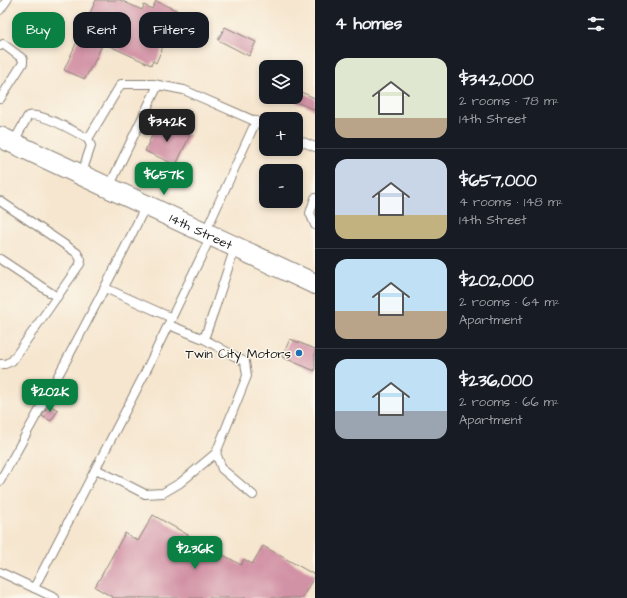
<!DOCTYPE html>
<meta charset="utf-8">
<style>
:root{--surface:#171b24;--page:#242831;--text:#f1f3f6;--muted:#9ea1a6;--line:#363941;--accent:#0b8043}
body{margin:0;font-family:"Architects Daughter",sans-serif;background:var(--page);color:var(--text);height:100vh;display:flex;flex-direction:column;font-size:15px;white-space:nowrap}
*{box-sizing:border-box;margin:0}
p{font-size:13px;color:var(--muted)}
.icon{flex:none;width:22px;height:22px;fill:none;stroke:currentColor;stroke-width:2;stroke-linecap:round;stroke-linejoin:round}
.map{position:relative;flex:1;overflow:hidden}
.panel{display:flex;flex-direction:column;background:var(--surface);width:312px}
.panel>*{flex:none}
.banner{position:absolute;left:12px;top:12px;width:243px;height:36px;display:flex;gap:8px}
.buttons{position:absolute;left:259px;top:60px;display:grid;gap:8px}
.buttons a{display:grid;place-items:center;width:44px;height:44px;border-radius:8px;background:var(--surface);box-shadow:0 2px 6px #0003;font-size:20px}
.price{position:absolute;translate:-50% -34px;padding:0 9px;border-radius:8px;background:var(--accent);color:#fff;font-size:13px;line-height:26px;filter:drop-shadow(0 1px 2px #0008)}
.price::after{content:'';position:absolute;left:50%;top:24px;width:12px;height:9px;margin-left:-6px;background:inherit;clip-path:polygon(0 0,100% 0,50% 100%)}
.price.active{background:#222;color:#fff}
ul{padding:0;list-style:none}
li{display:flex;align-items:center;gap:12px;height:100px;padding:0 20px}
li+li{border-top:1px solid var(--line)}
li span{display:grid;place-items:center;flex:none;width:112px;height:80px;border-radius:12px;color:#555}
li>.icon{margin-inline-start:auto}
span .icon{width:48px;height:48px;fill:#fffc;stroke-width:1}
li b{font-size:17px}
h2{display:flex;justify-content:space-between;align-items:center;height:48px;padding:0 20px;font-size:17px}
.tag{padding:0 14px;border-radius:12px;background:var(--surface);box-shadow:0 2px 6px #0003;font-size:14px;line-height:36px}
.tag.active{background:var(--accent);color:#fff}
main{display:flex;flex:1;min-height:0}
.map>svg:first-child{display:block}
.building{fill:#d292a5}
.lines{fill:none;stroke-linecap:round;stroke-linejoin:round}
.service-casing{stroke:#898176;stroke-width:10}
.tertiary-casing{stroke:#898176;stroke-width:22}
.service{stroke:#fff;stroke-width:8}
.tertiary{stroke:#fff;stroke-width:20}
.poi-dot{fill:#1f6fb2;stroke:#fbf7ec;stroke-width:1.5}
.labels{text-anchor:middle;stroke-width:3;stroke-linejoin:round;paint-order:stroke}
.street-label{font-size:13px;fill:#1c1c1c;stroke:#fbf7ec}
.poi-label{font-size:13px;fill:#1c1c1c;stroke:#fbf7ec;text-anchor:end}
</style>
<main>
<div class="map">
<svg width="315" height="598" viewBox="0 0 315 598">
<rect width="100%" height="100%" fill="#fbf7ec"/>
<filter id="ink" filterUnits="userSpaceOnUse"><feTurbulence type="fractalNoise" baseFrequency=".025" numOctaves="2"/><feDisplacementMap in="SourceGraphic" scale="8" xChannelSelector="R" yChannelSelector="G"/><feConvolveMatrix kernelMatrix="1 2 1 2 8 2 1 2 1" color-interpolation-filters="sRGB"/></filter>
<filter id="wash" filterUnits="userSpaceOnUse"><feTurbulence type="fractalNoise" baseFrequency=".012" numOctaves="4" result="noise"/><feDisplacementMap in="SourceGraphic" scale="16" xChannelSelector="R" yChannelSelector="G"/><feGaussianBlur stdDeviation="0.9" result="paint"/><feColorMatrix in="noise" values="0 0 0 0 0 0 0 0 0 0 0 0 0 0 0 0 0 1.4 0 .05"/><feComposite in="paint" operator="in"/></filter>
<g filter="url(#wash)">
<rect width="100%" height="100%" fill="#f6e6cf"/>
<g id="blocks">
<g class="building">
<path d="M96 0H120L142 10 144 5 152 9 156 1 178 11 156 63 153 61 151 65 103 43 92 67H91L85 79 64 70Z"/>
<path d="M225 27 256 42 249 56 218 40Z"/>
<path d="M296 90 315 98V110L296 102Z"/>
<path d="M159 120 190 135 176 165 145 151Z"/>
<path d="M290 339 315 349V371L282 357Z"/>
<path d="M49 405 58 410 51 421 42 416Z"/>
<path d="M153 515 241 565 244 559 252 564 263 546 315 575 302 598H114L95 587 125 533 138 541Z"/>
</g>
</g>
</g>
<g filter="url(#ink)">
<use href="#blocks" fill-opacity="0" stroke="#898176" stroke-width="1"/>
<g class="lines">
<defs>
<g id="service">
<path d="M0 10 7 0"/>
<path d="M0 46 3 44 23 59V63L0 99"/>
<path d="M88 139 121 84H153L184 90 266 126"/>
<path d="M296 139 315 147"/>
<path d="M13 143 28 116C41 112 76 132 88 139L91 146 81 175"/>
<path d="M109 187 158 85"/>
<path d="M315 198 310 213 315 225"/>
<path d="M0 201 77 253 81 260 80 264 12 361 5 364H0"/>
<path d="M205 233 256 121"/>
<path d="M0 259 57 297"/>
<path d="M105 288 172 318"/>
<path d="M169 325 204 339 245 362 247 376 216 453 222 469 253 495"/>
<path d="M204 339 215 308 235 247"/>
<path d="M96 469 145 494 163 493 180 483 216 453"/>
<path d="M0 481C51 390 101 299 146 205"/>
<path d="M0 572 34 588 144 375 211 236"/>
<path d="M34 588 55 598"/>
</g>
<g id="tertiary">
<path id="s1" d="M0 137 315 284"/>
</g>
</defs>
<use href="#service" class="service-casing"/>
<use href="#tertiary" class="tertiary-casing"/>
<use href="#service" class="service"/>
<use href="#tertiary" class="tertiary"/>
</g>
</g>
<circle class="poi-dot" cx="299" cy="353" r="4"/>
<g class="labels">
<g class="street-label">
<text dy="5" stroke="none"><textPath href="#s1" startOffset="222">14th Street</textPath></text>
</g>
<g class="poi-label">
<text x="291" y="358">Twin City Motors</text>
</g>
</g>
</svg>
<div class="buttons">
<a><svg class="icon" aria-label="layers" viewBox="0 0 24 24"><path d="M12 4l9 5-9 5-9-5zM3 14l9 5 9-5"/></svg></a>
<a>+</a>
<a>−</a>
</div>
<b class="price active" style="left:167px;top:143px">$342K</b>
<b class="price" style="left:164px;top:196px">$657K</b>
<b class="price" style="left:50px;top:413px">$202K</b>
<b class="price" style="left:195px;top:570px">$236K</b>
<div class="banner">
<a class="tag active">Buy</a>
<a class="tag">Rent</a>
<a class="tag">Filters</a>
</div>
</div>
<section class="panel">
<h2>4 homes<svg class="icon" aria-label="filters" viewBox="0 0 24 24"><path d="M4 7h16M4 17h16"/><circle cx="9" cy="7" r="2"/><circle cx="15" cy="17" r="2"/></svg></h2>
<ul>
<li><span style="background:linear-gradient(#dfe7d0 75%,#b9a48a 0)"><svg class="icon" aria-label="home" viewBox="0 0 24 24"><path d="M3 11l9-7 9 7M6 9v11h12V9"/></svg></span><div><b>$342,000</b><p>2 rooms · 78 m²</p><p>14th Street</p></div></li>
<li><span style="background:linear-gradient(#c9d6e8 70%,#c2b280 0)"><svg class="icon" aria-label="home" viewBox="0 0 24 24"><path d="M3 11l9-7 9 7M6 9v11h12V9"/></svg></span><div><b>$657,000</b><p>4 rooms · 148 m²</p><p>14th Street</p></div></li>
<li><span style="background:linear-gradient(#bfe0f5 65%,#b9a48a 0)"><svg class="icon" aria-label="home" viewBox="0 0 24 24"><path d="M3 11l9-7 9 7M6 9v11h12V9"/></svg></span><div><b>$202,000</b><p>2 rooms · 64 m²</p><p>Apartment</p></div></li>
<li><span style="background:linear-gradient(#bfe0f5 65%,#9aa5b1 0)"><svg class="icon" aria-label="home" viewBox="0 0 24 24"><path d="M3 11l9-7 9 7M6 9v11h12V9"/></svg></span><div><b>$236,000</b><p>2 rooms · 66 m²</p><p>Apartment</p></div></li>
</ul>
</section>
</main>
